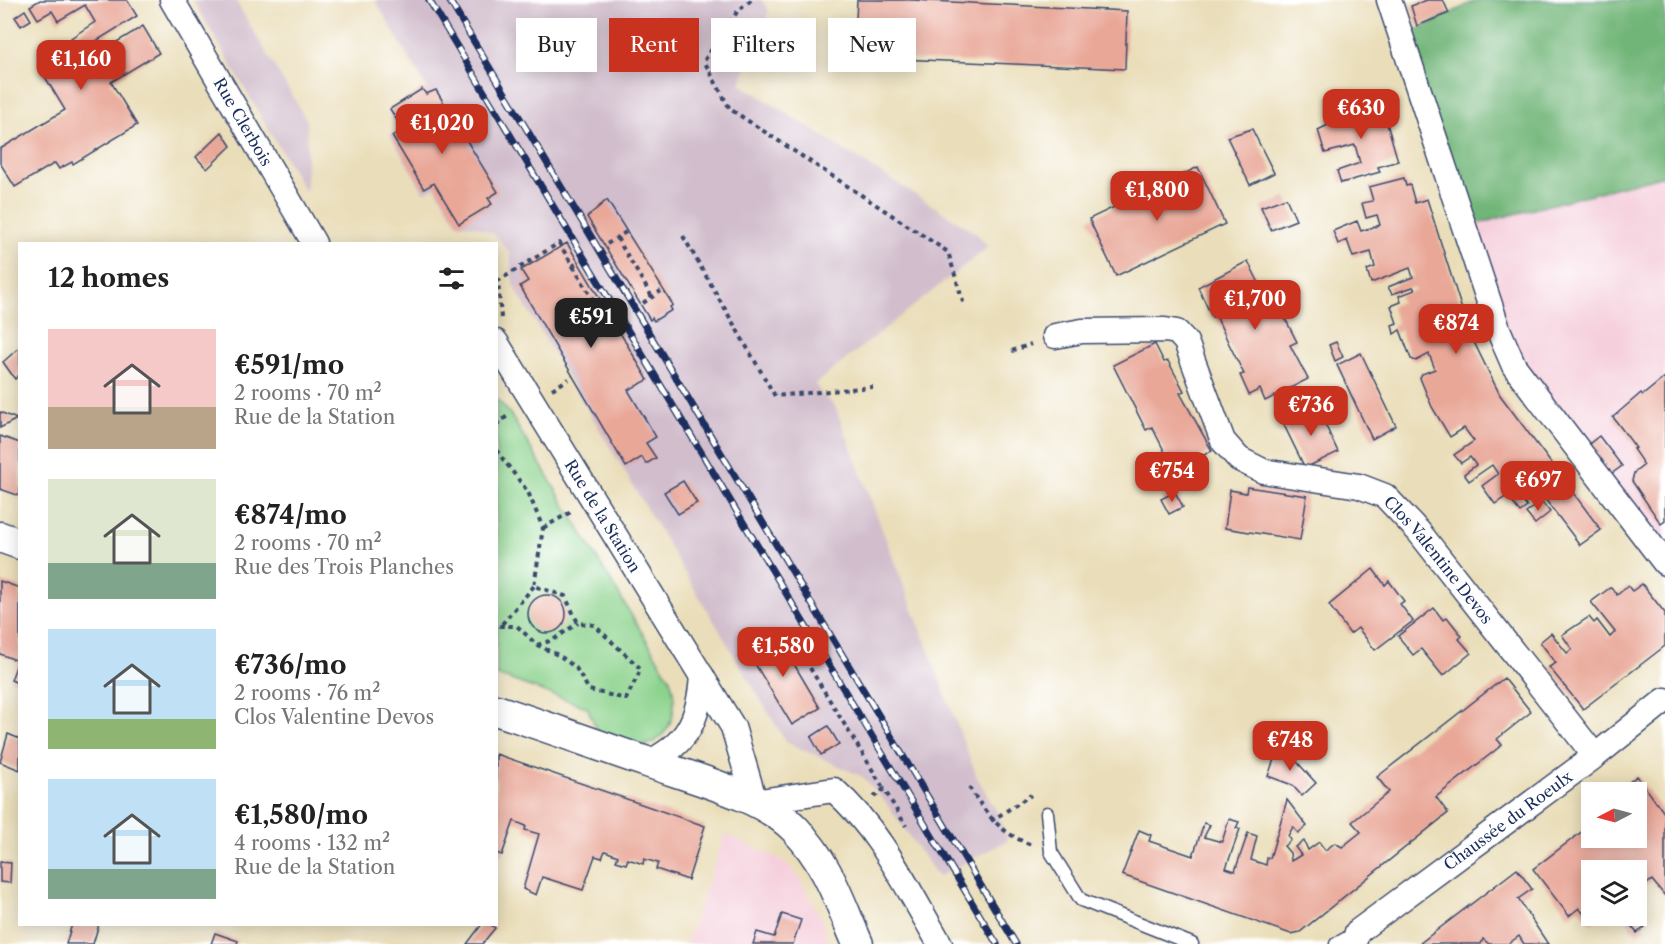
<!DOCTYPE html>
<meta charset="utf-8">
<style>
:root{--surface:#fff;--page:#f6f6f6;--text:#222;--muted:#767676;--accent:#c8321e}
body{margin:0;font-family:"Libre Caslon Text",serif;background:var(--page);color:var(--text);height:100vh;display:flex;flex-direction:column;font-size:22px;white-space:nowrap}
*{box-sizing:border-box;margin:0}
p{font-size:20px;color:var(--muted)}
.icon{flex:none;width:33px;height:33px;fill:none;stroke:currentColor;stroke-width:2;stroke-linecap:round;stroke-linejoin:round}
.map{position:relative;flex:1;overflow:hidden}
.side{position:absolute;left:18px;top:242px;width:480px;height:684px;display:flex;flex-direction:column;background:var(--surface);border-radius:0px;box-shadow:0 3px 15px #0003}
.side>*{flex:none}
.banner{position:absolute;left:516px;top:18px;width:570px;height:54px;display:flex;gap:12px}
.needle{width:39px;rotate:264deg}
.tools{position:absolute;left:1581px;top:782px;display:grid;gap:12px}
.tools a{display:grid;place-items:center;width:66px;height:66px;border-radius:0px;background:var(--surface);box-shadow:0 3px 15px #0003;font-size:30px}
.price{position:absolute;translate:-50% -51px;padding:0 14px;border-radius:12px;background:var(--accent);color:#fff;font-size:20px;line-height:39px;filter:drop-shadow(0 2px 3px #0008)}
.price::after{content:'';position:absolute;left:50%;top:36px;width:18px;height:14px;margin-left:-9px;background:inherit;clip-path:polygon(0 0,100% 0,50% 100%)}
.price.active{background:#222;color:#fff}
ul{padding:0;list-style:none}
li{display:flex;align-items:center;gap:18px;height:150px;padding:0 30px}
li span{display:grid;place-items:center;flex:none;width:168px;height:120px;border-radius:0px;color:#555}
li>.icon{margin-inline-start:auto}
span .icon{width:72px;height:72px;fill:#fffc;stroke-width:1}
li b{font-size:26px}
h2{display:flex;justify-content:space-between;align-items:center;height:72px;padding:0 30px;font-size:26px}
.pill{padding:0 21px;border-radius:0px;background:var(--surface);box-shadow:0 3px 15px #0003;font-size:21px;line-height:54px}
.pill.active{background:var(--accent);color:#fff}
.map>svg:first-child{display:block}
.built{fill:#f5cfdb}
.industrial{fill:#d1bdcc}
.green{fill:#8cd38d;stroke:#548176;stroke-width:1.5}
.forest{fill:#71b578;stroke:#46726b;stroke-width:1.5}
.building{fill:#e9a798}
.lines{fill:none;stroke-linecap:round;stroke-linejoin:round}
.service-casing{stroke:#3a496c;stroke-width:15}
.minor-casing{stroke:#3a496c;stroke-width:27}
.tertiary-casing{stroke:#3a496c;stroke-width:33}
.path{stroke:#3a496c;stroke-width:4;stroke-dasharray:4.5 4.5;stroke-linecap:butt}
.service{stroke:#fff;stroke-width:12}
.minor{stroke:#fff;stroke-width:24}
.tertiary{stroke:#fff;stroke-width:30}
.rail-casing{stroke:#1b2f5e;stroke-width:7}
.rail{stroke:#fff;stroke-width:4.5;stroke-dasharray:14;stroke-linecap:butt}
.labels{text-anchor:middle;stroke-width:6;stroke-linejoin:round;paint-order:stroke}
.street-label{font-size:16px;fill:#1b2f5e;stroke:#fff}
</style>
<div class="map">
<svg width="1665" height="944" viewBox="0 0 1665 944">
<rect width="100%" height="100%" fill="#fff"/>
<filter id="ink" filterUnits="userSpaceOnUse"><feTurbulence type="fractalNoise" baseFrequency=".0167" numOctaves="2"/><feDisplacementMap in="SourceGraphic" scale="12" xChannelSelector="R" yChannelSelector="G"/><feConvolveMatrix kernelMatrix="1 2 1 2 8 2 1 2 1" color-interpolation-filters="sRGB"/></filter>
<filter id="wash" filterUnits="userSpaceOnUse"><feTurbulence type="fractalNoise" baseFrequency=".008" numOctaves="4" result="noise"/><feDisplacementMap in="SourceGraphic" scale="24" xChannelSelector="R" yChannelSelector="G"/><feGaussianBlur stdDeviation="1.35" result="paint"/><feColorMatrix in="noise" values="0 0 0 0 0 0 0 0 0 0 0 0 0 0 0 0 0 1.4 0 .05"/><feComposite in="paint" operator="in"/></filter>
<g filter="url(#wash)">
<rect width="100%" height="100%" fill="#eadeba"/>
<g class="built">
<path d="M1665 175V544L1514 366 1476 224Z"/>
<path d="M725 834 782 860 797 874 821 918 829 944H686Z"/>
</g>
<g class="industrial">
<path d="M193 0H235L307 121 306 193Z"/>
<path d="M375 0H761L769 10 740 84 976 233 988 247 815 384 821 394 835 406 977 777 997 812 1008 840 938 877 886 803 863 777 786 742 513 285 510 253 494 234 475 226 457 223 435 187 424 193 390 135 399 130 388 111 427 88Z"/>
</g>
<path class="green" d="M496 398 510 414 670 679C681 710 670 747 631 747 622 748 609 740 600 737L587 707 497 675Z"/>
<path class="forest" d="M1477 0H1665V175L1476 224 1401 38Z"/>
<g id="blocks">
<g class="building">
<path d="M40 0H127L137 16 83 49 89 59 143 26 159 53 111 82 137 125 73 164 72 162 59 169 55 163 15 187 0 163V149L65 110 42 72 50 67 45 59 73 42 71 38 95 22 85 5 58 21 52 11 38 19 30 6Z"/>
<path d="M857 0H912L1127 11 1125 69 854 57Z"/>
<path d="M1427 0H1443L1449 13 1417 26 1411 6Z"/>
<path d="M25 10 31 20 21 26 15 17Z"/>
<path d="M422 89 426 94 436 90 498 192 488 198 492 204 459 224 434 183 424 189 422 186 392 136 403 130 390 109Z"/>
<path d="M1381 103 1398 161 1378 167 1380 172 1341 183 1337 171 1360 163 1355 145 1325 153 1318 130 1328 125 1326 119Z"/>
<path d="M1252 129 1274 173 1250 185 1227 137Z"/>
<path d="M222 132 231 146 207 169 196 157Z"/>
<path d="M1198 167 1225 224 1116 276 1089 219Z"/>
<path d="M1404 178 1406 186 1410 185 1415 203 1427 199 1469 332 1500 395 1601 530 1580 545 1542 495 1535 501 1522 484 1514 490 1527 507 1520 512 1507 496 1495 504 1482 486 1498 474 1492 465 1469 481 1464 474 1476 465 1470 457 1461 463 1454 455 1474 441 1464 428 1450 437 1432 407 1420 378 1422 374 1435 369 1429 354 1416 361 1411 359 1400 330 1394 334 1392 325 1397 323 1391 306 1401 302 1399 296 1415 290 1413 287 1392 294 1388 287 1413 277 1410 268 1371 283 1367 270 1375 267 1371 252 1353 257 1347 240 1338 244 1333 231 1357 221 1361 231 1380 225 1377 215 1366 218 1362 203 1373 201 1369 187Z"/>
<path d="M1286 198 1296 220 1271 230 1261 207Z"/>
<path d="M607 200 673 305 670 307 672 310 654 321 652 318 650 320 587 217Z"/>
<path d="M567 243 648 380 628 390 656 437 646 443 656 458 646 464 642 457 626 467 520 286 528 281 521 270Z"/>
<path d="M1248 261 1265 295 1271 291 1297 342 1290 345 1308 379 1265 401 1260 389 1249 395 1240 375 1244 374 1229 344 1216 316 1212 317 1198 287Z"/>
<path d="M1336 342 1343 357 1335 361 1329 345Z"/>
<path d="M1155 344 1164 362 1168 361 1175 374 1184 391 1180 393 1212 451 1174 470 1152 427 1146 430 1113 365Z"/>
<path d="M20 347V374L15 379 3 362Z"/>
<path d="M1361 353 1396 426 1372 439 1337 365Z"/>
<path d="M1665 377V521L1661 524 1632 481 1634 473 1644 465 1633 449 1636 448 1613 417 1641 393 1643 395Z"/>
<path d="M1317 407 1338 452 1305 468 1283 423Z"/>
<path d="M0 412 17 419 0 428Z"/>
<path d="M0 436 20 443V496L0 489Z"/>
<path d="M1599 436 1622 466 1611 474 1589 444Z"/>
<path d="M683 481 697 503 678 514 664 492Z"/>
<path d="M1247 487 1307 496 1300 540 1225 528 1230 490 1246 493Z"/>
<path d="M1175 492 1183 507 1169 514 1161 499Z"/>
<path d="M1541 501 1550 512 1535 524 1526 513Z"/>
<path d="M1373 569 1385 585 1389 581 1404 601 1400 604 1413 621 1375 650 1358 628 1350 634 1329 605Z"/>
<path d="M0 581 20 588V684L11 680 18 661 0 654Z"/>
<path d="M1642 584 1665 613V646L1583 709 1549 667 1556 663 1540 642 1551 633 1567 653 1572 649 1562 635 1589 617 1594 623 1597 620 1610 637 1615 632 1591 602 1611 587 1617 595 1628 586 1632 591Z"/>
<circle cx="547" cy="614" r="19"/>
<path d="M1434 608 1443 620 1447 617 1462 636 1459 639 1471 653 1443 676 1421 649 1413 655 1398 636Z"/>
<path d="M775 632 820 708 792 725 746 649Z"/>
<path d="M1504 678 1531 712 1497 739 1502 745 1436 797 1448 813 1300 932 1291 934 1122 875 1139 830 1151 835 1149 841 1193 856 1204 823 1210 825 1204 837 1222 842 1229 819 1239 822 1236 828 1240 829 1226 868 1235 871 1248 833 1257 836 1251 860 1266 865 1267 858H1270L1287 800 1307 826 1298 833 1293 827 1288 836 1291 840 1284 846 1290 853 1291 861 1301 855 1295 847 1304 841 1308 850 1319 842 1325 850 1335 843 1342 847 1361 832 1352 822 1389 792 1377 777Z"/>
<path d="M828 726 839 744 821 755 811 737Z"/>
<path d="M8 734 20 739V770L0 762Z"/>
<path d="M1280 743 1316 783 1302 796 1292 785 1268 776Z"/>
<path d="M496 754 705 826 688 880 656 869 658 863 644 859 643 864 628 859 626 864 616 861 618 856 605 851 602 858 595 856 583 890 542 877 536 895 523 889 539 834 525 830 526 826 514 821 502 855 496 853Z"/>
<path d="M1637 776 1665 814V896L1652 880 1642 888 1636 881V870H1592V899L1585 903 1592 915 1597 919 1591 923 1579 908 1569 916 1533 869 1592 824V837H1636V792H1616Z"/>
<path d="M0 862 11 863 10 883 0 882Z"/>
<path d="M1517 869 1532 889 1518 899 1548 944H1524L1519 936 1508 944H1489L1483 939 1481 944H1419Z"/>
<path d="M782 914 801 920 793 944H753L757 932 774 937Z"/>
<path d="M1622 915H1636L1645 927 1637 933Z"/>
<path d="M72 924H99L93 944H66Z"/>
<path d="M482 924H490L495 928 482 944H467Z"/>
<path d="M215 933 238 941 237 944H211Z"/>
</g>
</g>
</g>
<g filter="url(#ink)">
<use href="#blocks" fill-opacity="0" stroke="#3a496c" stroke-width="1.5"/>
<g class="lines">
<defs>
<g id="service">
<path d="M1047 813 1051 852 1081 900 1192 944"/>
<path d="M1336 944 1356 933"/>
</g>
<g id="minor">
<path id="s1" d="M172 0 314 243"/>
<path d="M1389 0 1498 329 1514 366 1665 563"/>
<path id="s2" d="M1055 336 1082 331 1165 330 1177 332 1186 342 1223 441 1239 459 1263 471 1359 486 1385 496 1419 532 1595 756"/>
<path id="s3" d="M496 342 733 727 755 802 834 790C881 831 908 890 940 944"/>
<path d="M647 763C688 744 699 719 702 676"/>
<path id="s4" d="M1354 944 1357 932 1595 756 1665 700"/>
</g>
<g id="tertiary">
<path d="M0 537 20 544"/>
<path d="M496 710C547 727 597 745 647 762 692 778 762 795 795 829 829 865 839 901 858 944"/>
</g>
</defs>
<use href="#service" class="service-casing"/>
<use href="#minor" class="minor-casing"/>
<use href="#tertiary" class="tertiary-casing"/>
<g class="path">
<path d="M751 0 737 12 704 61 730 109 948 252 964 305"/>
<path d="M683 236 775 396 873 387"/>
<path d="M617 238 652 297"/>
<path d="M607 244 626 232"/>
<path d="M573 266 608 325"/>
<path d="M643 303 661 291"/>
<path d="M501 318 498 281 559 243 573 266 578 262"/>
<path d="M602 328 613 321"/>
<path d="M1012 351 1031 344"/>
<path d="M552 389 569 379"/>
<path d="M496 425 510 414"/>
<path d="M496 450 528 492 543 528 534 586 565 596 578 623 594 625 641 669 626 699 589 690 576 668 560 656 537 645 517 626H496"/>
<path d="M543 528 571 512"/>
<path d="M502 624 534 586"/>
<path d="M537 645 553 640 578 623"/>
<path d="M810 668 884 789"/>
<path d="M969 787C986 814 1001 834 1032 845"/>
<path d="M874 797 884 789 906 826"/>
<path d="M991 821 1031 795"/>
</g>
<use href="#service" class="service"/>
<use href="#minor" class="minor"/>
<use href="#tertiary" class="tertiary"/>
<defs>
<g id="rail">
<path d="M429 0 997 944"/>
<path d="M449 0 1016 944"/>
</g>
</defs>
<use href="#rail" class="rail-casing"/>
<use href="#rail" class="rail"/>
</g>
</g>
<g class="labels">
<g class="street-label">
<text dy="6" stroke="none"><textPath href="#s1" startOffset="141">Rue Clerbois</textPath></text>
<text dy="6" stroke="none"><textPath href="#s3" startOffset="204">Rue de la Station</textPath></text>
<text dy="6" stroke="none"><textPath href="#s2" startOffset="501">Clos Valentine Devos</textPath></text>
<text dy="6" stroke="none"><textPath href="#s4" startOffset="200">Chaussée du Roeulx</textPath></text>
</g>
</g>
</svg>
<div class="tools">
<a><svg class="needle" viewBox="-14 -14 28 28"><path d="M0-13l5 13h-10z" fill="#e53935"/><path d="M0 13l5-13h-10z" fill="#767676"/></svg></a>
<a><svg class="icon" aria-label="layers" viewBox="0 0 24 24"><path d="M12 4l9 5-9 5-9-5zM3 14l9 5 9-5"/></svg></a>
</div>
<b class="price" style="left:81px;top:91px">€1,160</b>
<b class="price" style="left:1361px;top:140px">€630</b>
<b class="price" style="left:442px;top:155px">€1,020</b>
<b class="price" style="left:1157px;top:222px">€1,800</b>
<b class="price" style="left:1255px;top:331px">€1,700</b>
<b class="price active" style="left:591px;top:349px">€591</b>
<b class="price" style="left:1456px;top:355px">€874</b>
<b class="price" style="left:1311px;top:437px">€736</b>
<b class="price" style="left:1172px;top:503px">€754</b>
<b class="price" style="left:1538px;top:512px">€697</b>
<b class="price" style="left:783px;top:678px">€1,580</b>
<b class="price" style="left:1290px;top:772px">€748</b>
<div class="banner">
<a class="pill">Buy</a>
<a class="pill active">Rent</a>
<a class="pill">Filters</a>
<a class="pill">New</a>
</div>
<section class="side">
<h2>12 homes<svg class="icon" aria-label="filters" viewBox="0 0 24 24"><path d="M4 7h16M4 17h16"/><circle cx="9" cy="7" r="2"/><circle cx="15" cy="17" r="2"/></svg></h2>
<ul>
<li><span style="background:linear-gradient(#f6c9c9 65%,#b9a48a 0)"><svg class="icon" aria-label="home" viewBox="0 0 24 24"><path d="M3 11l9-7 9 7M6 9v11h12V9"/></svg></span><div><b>€591/mo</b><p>2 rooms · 70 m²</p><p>Rue de la Station</p></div></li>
<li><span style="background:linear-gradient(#dfe7d0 70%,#7fa58c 0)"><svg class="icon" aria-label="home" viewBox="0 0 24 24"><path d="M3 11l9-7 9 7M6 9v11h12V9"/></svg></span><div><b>€874/mo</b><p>2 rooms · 70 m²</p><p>Rue des Trois Planches</p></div></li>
<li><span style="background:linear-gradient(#bfe0f5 75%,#8fb573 0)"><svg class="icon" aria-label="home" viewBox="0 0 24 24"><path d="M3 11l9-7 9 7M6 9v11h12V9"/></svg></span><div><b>€736/mo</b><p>2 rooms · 76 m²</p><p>Clos Valentine Devos</p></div></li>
<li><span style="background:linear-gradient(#bfe0f5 75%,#7fa58c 0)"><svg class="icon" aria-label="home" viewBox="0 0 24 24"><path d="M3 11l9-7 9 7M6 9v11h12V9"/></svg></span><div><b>€1,580/mo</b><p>4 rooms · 132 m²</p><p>Rue de la Station</p></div></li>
</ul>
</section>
</div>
